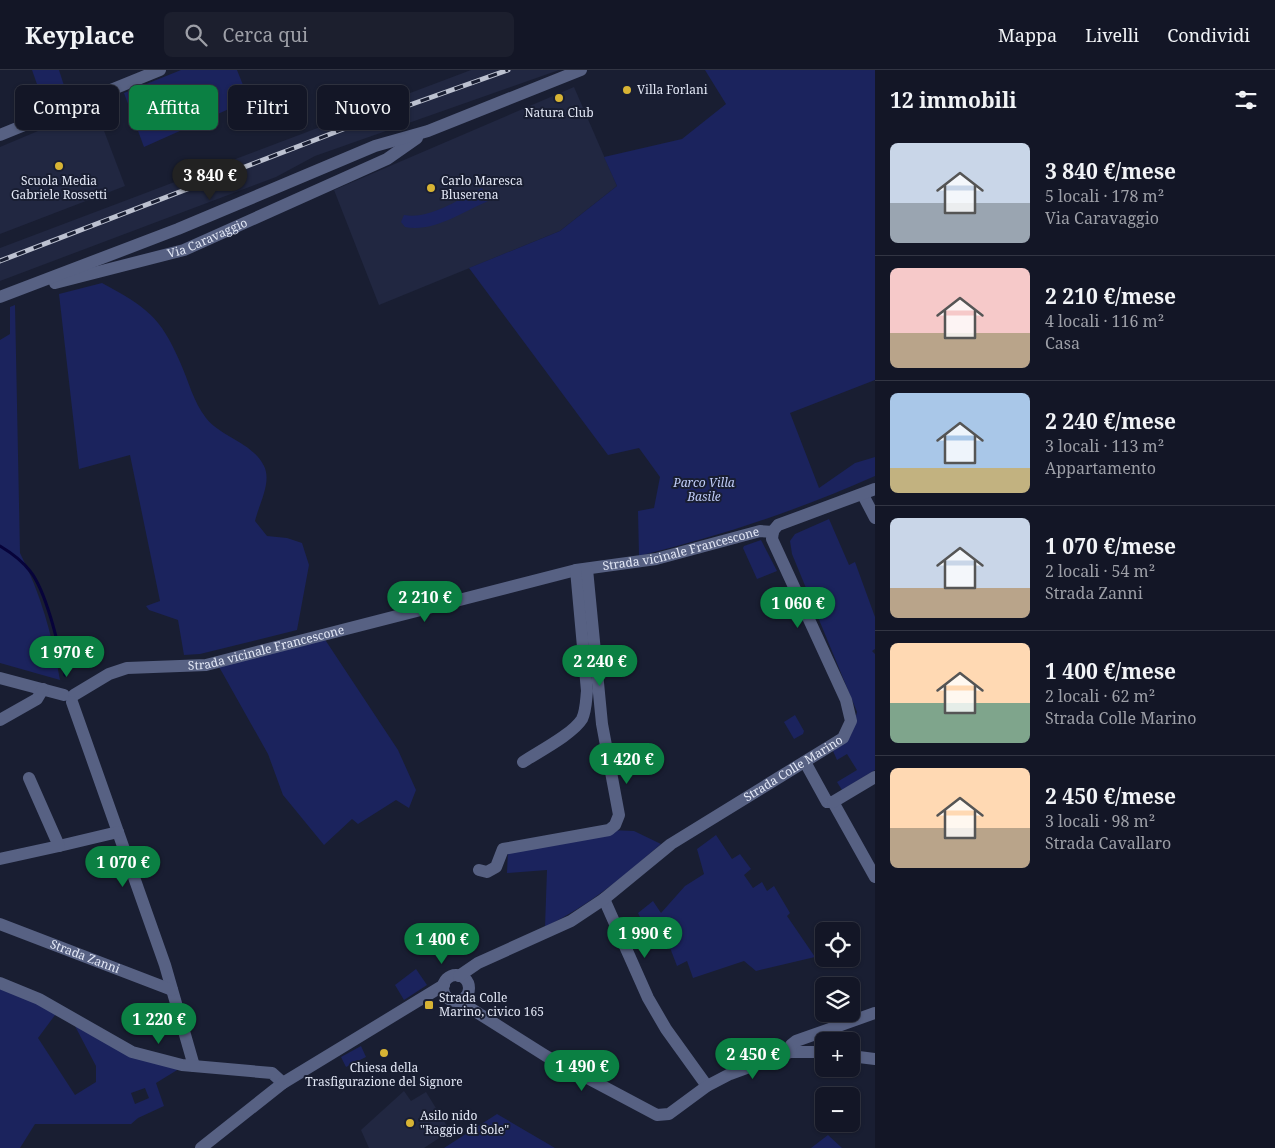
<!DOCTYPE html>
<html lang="it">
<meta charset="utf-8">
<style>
:root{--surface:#131626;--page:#1c1f2e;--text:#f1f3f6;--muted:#9d9fa7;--line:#323543;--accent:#0b8043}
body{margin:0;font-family:"Noto Serif",serif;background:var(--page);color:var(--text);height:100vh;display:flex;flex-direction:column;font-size:19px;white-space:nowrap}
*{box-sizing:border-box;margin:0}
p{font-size:16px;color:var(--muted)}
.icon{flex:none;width:28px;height:28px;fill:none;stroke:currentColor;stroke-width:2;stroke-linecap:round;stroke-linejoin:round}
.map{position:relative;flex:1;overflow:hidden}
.panel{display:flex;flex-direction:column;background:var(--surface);width:400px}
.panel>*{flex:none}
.banner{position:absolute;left:15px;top:15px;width:475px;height:45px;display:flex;gap:10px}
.buttons{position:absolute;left:815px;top:852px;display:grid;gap:10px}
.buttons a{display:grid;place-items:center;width:45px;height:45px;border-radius:8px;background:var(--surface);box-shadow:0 1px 4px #0004,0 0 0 1px var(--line);font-size:25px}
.price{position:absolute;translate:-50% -42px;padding:0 11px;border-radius:18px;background:var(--accent);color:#fff;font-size:16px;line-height:32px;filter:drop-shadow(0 1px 2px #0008)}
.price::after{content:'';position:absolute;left:50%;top:30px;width:15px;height:11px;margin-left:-8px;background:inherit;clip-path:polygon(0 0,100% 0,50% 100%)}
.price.on{background:#222;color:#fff}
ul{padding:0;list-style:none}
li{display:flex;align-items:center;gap:15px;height:125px;padding:0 15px}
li+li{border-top:1px solid var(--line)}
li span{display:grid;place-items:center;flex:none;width:140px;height:100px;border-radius:8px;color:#555}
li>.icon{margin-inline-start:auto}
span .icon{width:60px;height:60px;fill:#fffc;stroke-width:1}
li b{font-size:21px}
h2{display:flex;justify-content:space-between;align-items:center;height:60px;padding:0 15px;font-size:21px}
.pill{padding:0 18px;border-radius:8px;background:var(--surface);box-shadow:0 1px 4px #0004,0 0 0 1px var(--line);font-size:18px;line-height:45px}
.pill.on{background:var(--accent);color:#fff}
header{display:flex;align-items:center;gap:30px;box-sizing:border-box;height:70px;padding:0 25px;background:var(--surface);border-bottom:1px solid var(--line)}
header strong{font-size:24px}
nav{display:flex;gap:28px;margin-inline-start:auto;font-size:18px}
.search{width:350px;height:45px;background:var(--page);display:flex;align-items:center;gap:12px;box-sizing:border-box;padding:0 18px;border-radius:8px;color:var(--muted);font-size:19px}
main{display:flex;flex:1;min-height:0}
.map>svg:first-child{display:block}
.built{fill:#212741}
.green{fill:#1b235d;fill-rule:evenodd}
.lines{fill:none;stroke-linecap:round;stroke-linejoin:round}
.stream{stroke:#07033a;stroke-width:3}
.minor{stroke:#576183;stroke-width:12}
.rail-casing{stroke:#bcc1d0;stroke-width:5}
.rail{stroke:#191e32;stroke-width:3;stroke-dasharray:9;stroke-linecap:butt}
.poi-dot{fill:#d8b434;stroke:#191e32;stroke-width:2}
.labels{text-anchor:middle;stroke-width:4;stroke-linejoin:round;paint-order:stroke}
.poi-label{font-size:12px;fill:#e3e8f6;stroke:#191e32;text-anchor:start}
.street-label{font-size:12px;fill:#e3e8f6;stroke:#191e32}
.park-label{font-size:12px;font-style:italic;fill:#c0cdf8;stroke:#191e32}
</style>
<header>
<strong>Keyplace</strong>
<div class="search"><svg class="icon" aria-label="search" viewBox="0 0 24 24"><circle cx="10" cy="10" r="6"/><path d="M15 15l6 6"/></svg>Cerca qui</div>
<nav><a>Mappa</a><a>Livelli</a><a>Condividi</a></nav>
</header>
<main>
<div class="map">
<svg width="875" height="1078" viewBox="0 0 875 1078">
<rect width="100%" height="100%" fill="#191e32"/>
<g class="built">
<path d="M471 0H559L315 86 276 107 0 211V178Z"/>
<path d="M574 17 617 116 560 161 379 235 334 120Z"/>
<path d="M95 37 125 116 0 164V77Z"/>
<path d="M404 1021 411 1031 426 1022 450 1061 424 1078H369L361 1060Z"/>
</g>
<g class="green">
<path d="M32 0H59L67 25 44 34Z"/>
<path d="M181 0H237L249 30 144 77 124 23Z"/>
<path d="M705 0H875V310L790 343 819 418 855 393 875 387V406C799 440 720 466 639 486L638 441 654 438 660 407 639 378 608 385 469 198 560 161 617 116 604 87 682 69 726 34Z"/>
<path d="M482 118 488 131C463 142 432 163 405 157L401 152 404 145C429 150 459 129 482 118Z"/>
<path d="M102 213C145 236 161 247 180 292 189 312 193 331 206 348 222 368 252 372 264 396 272 412 259 434 255 451L267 466 287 468 302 473 309 495 297 560 200 584 184 585 178 550 149 540 146 536 160 531 130 385 79 399 59 224Z"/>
<path d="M15 235 20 483C41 524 52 565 60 610L0 593V270L10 264V237Z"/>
<path d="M829 449 849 495 855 492 875 547V579L872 581 875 584V700L842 720 837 712 857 700 847 684 837 690 833 681 851 665 857 642 792 484 790 471 795 464Z"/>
<path d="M761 470 777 501 757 509 743 478 744 476Z"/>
<path d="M322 565 398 680 416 720 409 738 396 730 358 754 352 749 324 775 283 725 268 684 218 595Z"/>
<path d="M795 645 804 661 803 664 794 669 784 652Z"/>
<path d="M609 760 634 761 661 774C621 808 593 833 545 857L547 800 507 803 508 779Z"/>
<path d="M716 765 732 789 740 784 751 799 744 805 753 818 762 812 767 821 774 816 790 843 787 846 815 887 756 901 744 891 693 908 687 891 677 896 667 870 654 876 638 843 653 831 661 843 685 816 704 804 697 779Z"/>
<path d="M416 899 427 915 404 930 395 915Z"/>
<path d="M0 913 58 941 38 968 75 1025 96 1012V996L75 956 182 997 156 1013 164 1036 138 1048 131 1054H35L20 1078H0ZM145 1018 149 1028 135 1034 131 1023Z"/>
<path d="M361 976 366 987 346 997 341 987Z"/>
<path d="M497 1044 555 1078H444Z"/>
<path d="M828 1065 842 1078H811Z"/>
</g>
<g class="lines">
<path class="stream" d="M0 476C10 482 23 492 30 501 47 522 59 578 65 605"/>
<g class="minor">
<path d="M0 65 160 0"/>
<path id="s1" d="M55 213 184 180 387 89 417 68"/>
<path d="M0 227 178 159 375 76 428 61 581 0"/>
<path d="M863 425 875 448"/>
<path d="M0 608 64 625"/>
<path id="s2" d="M74 625 109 604 127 598 206 595 576 500 656 489 760 461 773 462"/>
<path d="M72 632 165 895 194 996"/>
<path d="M0 650 37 629 43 619"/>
<path d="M523 692C538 682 573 664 582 649 586 641 586 630 587 621L576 500"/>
<path d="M805 692 827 732H833"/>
<path d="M833 732 875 807"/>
<path d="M833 732 875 707"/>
<path d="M59 776 118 762"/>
<path d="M0 789 59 776 29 708"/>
<path d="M479 800 487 802 496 797 503 779 609 760 615 755 619 745 602 654 587 499"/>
<path d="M604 829 648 928 666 959 707 1016"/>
<path id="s3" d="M0 854 172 920"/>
<circle cx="456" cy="918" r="13"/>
<path id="s4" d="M459 906 478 893 571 851 604 829 671 774 843 668 851 651 846 630 772 469 773 461 778 455 875 419"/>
<path d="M0 913 39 929 132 982 182 995 272 1003 283 1013"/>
<path d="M459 931 546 986 657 1045 669 1044 707 1016 730 1004 790 982H824"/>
<path d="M790 982 791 975 796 971 875 943"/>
<path d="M851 986 875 989"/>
<path d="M201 1078 283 1013 444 915"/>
</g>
<defs>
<path id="rail" d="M0 191 359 53 508 0"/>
</defs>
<use href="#rail" class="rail-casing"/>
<use href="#rail" class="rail"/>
</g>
<g class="poi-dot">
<circle cx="627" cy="20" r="5"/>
<circle cx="559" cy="28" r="5"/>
<circle cx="59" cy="96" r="5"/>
<circle cx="431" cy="118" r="5"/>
<rect x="424" y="930" width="10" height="10" rx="2.5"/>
<circle cx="384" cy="983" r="5"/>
<circle cx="410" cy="1053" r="5"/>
</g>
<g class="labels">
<g class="poi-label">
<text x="637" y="24">Villa Forlani</text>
<text x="559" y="47" text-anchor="middle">Natura Club</text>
<text x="59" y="115" text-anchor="middle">Scuola Media<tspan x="59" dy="14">Gabriele Rossetti</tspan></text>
<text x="441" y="115">Carlo Maresca<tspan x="441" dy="14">Bluserena</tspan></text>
<text x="439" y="932">Strada Colle<tspan x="439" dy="14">Marino, civico 165</tspan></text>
<text x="384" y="1002" text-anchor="middle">Chiesa della<tspan x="384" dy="14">Trasfigurazione del Signore</tspan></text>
<text x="420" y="1050">Asilo nido<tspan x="420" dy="14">"Raggio di Sole"</tspan></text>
</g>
<g class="street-label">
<text dy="4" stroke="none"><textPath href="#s1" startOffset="159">Via Caravaggio</textPath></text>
<text dy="4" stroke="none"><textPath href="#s2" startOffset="628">Strada vicinale Francescone</textPath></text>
<text dy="4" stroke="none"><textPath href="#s2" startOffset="201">Strada vicinale Francescone</textPath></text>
<text dy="4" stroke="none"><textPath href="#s4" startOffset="395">Strada Colle Marino</textPath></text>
<text dy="4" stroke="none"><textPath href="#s3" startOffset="91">Strada Zanni</textPath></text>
</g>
<g class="park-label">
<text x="704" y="417">Parco Villa<tspan x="704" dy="14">Basile</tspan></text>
</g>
</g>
</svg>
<div class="buttons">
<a><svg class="icon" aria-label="locate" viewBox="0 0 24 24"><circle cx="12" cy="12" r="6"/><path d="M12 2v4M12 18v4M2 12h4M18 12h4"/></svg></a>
<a><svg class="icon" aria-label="layers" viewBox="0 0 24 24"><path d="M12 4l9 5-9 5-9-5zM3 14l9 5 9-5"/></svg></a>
<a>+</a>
<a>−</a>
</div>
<b class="price on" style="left:210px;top:131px">3 840 €</b>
<b class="price" style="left:425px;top:553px">2 210 €</b>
<b class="price" style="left:798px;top:559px">1 060 €</b>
<b class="price" style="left:67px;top:608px">1 970 €</b>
<b class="price" style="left:600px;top:617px">2 240 €</b>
<b class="price" style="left:627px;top:715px">1 420 €</b>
<b class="price" style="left:123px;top:818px">1 070 €</b>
<b class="price" style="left:645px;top:889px">1 990 €</b>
<b class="price" style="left:442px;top:895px">1 400 €</b>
<b class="price" style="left:159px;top:975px">1 220 €</b>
<b class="price" style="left:753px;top:1010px">2 450 €</b>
<b class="price" style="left:582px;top:1022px">1 490 €</b>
<div class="banner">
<a class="pill">Compra</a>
<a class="pill on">Affitta</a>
<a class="pill">Filtri</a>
<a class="pill">Nuovo</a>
</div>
</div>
<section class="panel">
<h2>12 immobili<svg class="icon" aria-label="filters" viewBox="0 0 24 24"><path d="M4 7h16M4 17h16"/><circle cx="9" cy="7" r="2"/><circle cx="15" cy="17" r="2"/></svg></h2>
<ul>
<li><span style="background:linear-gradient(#c9d6e8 60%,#9aa5b1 0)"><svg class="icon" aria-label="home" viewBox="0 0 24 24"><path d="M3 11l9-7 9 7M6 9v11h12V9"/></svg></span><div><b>3 840 €/mese</b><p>5 locali · 178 m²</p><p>Via Caravaggio</p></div></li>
<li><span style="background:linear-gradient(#f6c9c9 65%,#b9a48a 0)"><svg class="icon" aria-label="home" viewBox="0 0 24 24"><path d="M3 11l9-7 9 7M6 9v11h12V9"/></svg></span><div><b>2 210 €/mese</b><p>4 locali · 116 m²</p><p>Casa</p></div></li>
<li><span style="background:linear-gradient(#a9c7e8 75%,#c2b280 0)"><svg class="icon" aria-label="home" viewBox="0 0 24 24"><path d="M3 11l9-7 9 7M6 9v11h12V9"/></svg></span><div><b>2 240 €/mese</b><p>3 locali · 113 m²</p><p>Appartamento</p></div></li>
<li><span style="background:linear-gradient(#c9d6e8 70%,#b9a48a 0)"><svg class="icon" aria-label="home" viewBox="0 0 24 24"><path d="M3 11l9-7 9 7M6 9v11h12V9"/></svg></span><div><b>1 070 €/mese</b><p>2 locali · 54 m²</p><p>Strada Zanni</p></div></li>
<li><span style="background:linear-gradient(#ffd9b3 60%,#7fa58c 0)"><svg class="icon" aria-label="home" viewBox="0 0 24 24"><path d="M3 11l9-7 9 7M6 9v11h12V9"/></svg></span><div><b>1 400 €/mese</b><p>2 locali · 62 m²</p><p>Strada Colle Marino</p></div></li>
<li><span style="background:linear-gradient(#ffd9b3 60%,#b9a48a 0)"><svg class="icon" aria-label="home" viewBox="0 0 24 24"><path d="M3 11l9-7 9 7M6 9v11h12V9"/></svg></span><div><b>2 450 €/mese</b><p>3 locali · 98 m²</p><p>Strada Cavallaro</p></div></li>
</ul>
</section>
</main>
